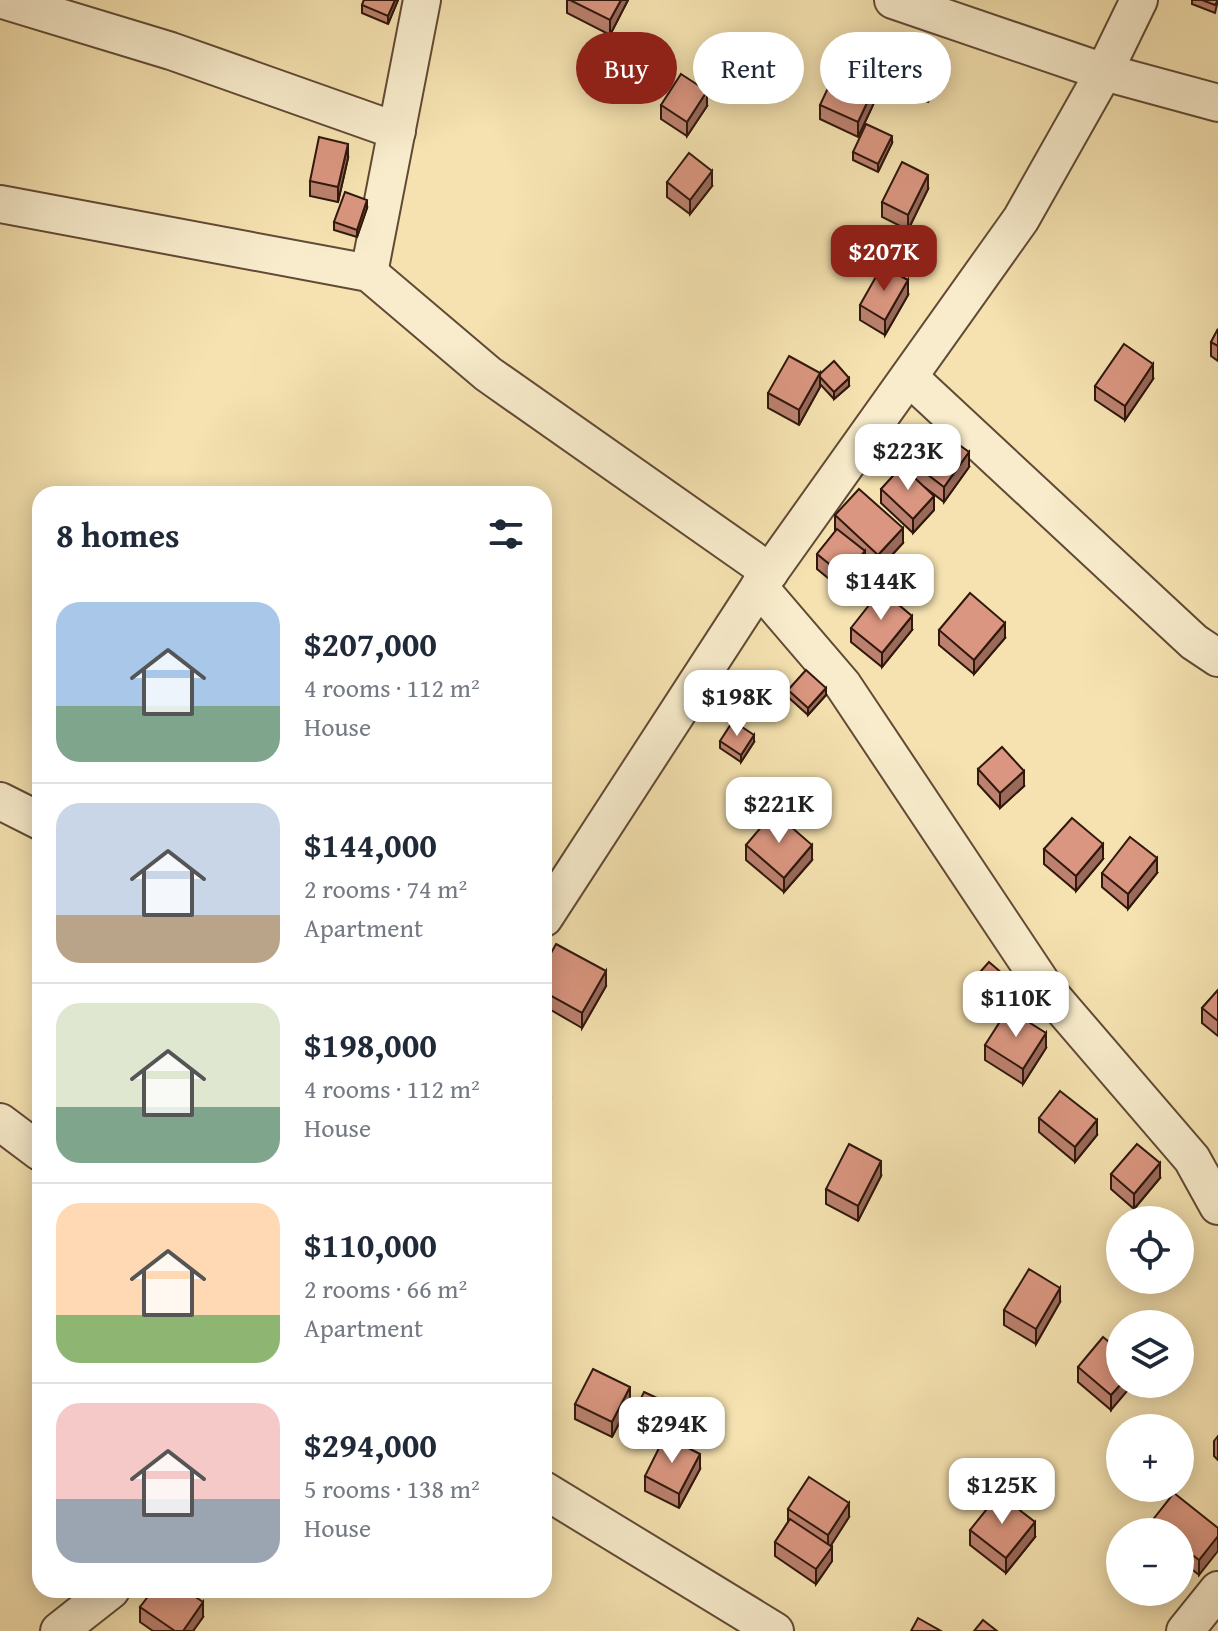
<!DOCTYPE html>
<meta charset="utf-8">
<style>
:root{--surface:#fff;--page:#f6f6f7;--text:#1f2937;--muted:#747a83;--line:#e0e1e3;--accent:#8f2418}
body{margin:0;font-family:"Gentium Book Plus",serif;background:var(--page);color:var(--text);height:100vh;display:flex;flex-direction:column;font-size:30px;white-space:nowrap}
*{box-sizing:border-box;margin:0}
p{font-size:26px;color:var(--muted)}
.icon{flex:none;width:44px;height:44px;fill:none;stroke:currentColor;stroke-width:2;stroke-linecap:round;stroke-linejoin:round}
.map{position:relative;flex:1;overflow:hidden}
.side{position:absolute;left:32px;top:486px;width:520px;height:1112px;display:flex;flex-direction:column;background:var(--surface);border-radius:24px;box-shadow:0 4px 20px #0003}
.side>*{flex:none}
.hud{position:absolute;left:576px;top:32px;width:522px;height:72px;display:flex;gap:16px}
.buttons{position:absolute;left:1106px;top:1206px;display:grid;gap:16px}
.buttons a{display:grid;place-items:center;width:88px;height:88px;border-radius:50%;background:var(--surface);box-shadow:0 4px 20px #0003;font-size:40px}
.price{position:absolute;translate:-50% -68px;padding:0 18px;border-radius:16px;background:#fff;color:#222;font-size:26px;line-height:52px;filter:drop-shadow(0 2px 4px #0008)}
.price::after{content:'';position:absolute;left:50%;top:48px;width:24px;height:18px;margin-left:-12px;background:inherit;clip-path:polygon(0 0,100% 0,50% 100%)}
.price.on{background:var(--accent);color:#fff}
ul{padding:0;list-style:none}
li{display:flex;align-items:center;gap:24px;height:200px;padding:0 24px}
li+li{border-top:2px solid var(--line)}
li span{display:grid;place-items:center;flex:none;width:224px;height:160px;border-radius:24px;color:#555}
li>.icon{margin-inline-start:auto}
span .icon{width:96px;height:96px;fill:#fffc;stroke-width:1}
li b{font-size:34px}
h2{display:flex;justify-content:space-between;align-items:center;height:96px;padding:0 24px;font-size:34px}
.tag{padding:0 28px;border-radius:36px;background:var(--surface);box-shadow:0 4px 20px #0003;font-size:28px;line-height:72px}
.tag.on{background:var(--accent);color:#fff}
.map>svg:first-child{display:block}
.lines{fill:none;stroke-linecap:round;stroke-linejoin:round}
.minor-casing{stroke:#614a35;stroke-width:40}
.minor{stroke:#f8eccc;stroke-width:36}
.wall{fill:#bb816e;stroke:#30180c;stroke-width:2}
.shaded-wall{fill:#99695a;stroke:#30180c;stroke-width:2}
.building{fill:#da9680;stroke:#30180c;stroke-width:2}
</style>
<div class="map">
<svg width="1218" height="1631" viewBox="0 0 1218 1631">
<rect width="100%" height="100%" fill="#f5e2b0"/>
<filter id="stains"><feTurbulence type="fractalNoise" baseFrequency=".0025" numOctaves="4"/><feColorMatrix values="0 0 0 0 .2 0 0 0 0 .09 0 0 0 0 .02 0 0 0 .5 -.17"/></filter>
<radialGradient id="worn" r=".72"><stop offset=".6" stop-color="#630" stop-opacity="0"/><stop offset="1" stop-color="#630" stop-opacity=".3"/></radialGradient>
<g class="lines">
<defs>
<g id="minor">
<path d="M3 0 171 51 397 131"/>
<path d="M893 0 1104 72 1218 103"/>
<path d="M0 204 369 273 488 374 770 572"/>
<path d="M369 273 422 0"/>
<path d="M909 377 1194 642 1218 658"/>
<path d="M759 587 843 685 1045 988 1192 1159 1218 1206"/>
<path d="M0 801 40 821"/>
<path d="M544 918 759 587 1021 219 1104 72 1139 0"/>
<path d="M0 1122 40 1152"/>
<path d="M544 1490 775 1631"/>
<path d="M59 1631 111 1590"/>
<path d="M1185 1631 1218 1590"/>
</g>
</defs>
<use href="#minor" class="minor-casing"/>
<use href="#minor" class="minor"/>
</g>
<g class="wall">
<path d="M364 0H398L388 24 362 13V5Z"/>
<path d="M567 0H628L610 35 567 13Z"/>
<path d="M1192 0H1218L1215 13 1192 4Z"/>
<path d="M943 70 928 102 901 89V74Z"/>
<path d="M661 105 707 106 687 136 661 119Z"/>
<path d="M820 105H873L858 137 820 119Z"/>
<path d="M892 143 878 172 853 160V152Z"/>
<path d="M348 158 338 202 310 196V181Z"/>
<path d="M667 182 712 186 690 214 667 197Z"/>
<path d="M928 189 908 230 882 217V202Z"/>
<path d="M367 208 357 237 334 230V222Z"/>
<path d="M908 295 885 335 860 320V305Z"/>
<path d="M1218 329V361L1211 356V342Z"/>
<path d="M820 373 849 386 834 399 820 384V387L799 425 768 408V393Z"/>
<path d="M1153 379 1125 420 1095 400V386Z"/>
<path d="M915 465 969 467 944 502 927 489 934 510 913 533 881 503V489L915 477Z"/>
<path d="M835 515 903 543 878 570 865 558V566L844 591 817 569V554L836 531 835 530Z"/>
<path d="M851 628 912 630 882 667 851 642Z"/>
<path d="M939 630 1005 638 974 674 939 645Z"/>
<path d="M788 690 826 695 808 715 788 697Z"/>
<path d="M720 741 754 742 741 762 720 748Z"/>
<path d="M978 769 1024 786 1000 808 978 784Z"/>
<path d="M746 845 812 860 784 892 746 860Z"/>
<path d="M1044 849 1103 859 1076 891 1044 864Z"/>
<path d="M1102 873H1157L1128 909 1102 887Z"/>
<path d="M544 966 606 986 582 1028 544 1006Z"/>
<path d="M973 980 1010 987 994 1005 973 988Z"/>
<path d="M1218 990V1036L1202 1023V1008Z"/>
<path d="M985 1045 1046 1048 1023 1084 985 1060Z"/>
<path d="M1039 1118 1097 1135 1075 1162 1039 1132Z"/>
<path d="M1111 1174 1160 1178 1134 1209 1111 1189Z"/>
<path d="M881 1176 858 1221 826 1204V1189Z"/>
<path d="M1060 1302 1036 1344 1004 1325V1310Z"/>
<path d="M1120 1351 1111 1410 1078 1382V1367Z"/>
<path d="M630 1402 612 1437 575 1419V1404Z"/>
<path d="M672 1413 659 1440 631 1426V1419Z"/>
<path d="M1218 1436V1460L1214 1456V1441Z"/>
<path d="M700 1469 679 1508 645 1491V1476Z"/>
<path d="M788 1509 849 1517 830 1546 832 1561 816 1584 775 1556V1542L788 1522Z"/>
<path d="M1151 1522 1218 1528 1199 1575 1180 1560V1532H1151Z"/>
<path d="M970 1530 1035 1537 1006 1573 970 1545Z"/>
<path d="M140 1607 203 1617 193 1631H153L140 1622Z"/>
</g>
<g class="shaded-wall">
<path d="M395 0H398L388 24V16Z"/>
<path d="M621 0H628L610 35V20Z"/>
<path d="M943 55V70L928 102V87Z"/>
<path d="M873 90V105L858 137V122Z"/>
<path d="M707 91V106L687 136V122Z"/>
<path d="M892 136V143L878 172V164Z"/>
<path d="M348 144V158L338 202V187Z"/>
<path d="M712 171V186L690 214V200Z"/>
<path d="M928 175V189L908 230V215Z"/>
<path d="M367 200V208L357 237V230Z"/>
<path d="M908 280V295L885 335V320Z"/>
<path d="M1153 364V379L1125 420V406Z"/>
<path d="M820 373V387L799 425V410Z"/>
<path d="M849 378V386L834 399V392Z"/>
<path d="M969 452V467L944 502V487Z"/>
<path d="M934 496V510L913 533V519Z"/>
<path d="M903 528V543L878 570V555Z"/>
<path d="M865 551V566L844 591V576Z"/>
<path d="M912 616V630L882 667V653Z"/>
<path d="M1005 623V638L974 674V660Z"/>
<path d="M826 688V695L808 715V708Z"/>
<path d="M754 735V742L741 762V755Z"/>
<path d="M1024 771V786L1000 808V793Z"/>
<path d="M1103 844V859L1076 891V876Z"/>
<path d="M812 845V860L784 892V878Z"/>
<path d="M1157 858V873L1128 909V894Z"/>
<path d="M606 971V986L582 1028V1013Z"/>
<path d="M1010 980V987L994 1005V998Z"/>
<path d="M1046 1033V1048L1023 1084V1069Z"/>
<path d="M551 1098V1105L544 1116V1109Z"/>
<path d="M550 1117V1131L544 1140V1125Z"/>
<path d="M1097 1120V1135L1075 1162V1147Z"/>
<path d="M881 1161V1176L858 1221V1206Z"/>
<path d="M1160 1163V1178L1134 1209V1194Z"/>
<path d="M1060 1288V1302L1036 1344V1329Z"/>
<path d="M1121 1384H1133L1111 1410V1395Z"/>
<path d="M630 1387V1402L612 1437V1422Z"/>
<path d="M672 1405V1413L659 1440V1432Z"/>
<path d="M700 1454V1469L679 1508V1494Z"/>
<path d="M849 1503V1517L828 1550V1535Z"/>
<path d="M1035 1522V1537L1006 1573V1558Z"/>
<path d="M1218 1536V1551L1199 1575V1560Z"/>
<path d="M832 1547V1561L816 1584V1569Z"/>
<path d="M203 1602V1617L193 1631H183Z"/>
</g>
<g class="building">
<path d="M364 0H395L388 16 362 5Z"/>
<path d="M570 0H621L610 20Z"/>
<path d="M1202 0H1218L1215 5Z"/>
<path d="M915 42 943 55 928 87 901 74Z"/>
<path d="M835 73 873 90 858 122 820 105Z"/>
<path d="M681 74 707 91 687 122 661 105Z"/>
<path d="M866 124 892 136 878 164 853 152Z"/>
<path d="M319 137 348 144 338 187 310 181Z"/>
<path d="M689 153 712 171 690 200 667 182Z"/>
<path d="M902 162 928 175 908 215 882 202Z"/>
<path d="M345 192 367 200 357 230 334 222Z"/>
<path d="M882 266 908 280 885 320 860 305Z"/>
<path d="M1218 329V346L1211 342Z"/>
<path d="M1124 344 1153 364 1125 406 1095 386Z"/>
<path d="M789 356 820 373 799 410 768 393Z"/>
<path d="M834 361 849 378 834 392 820 377V374Z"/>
<path d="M940 431 969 452 944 487 915 465Z"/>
<path d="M902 466 934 496 913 519 881 489Z"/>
<path d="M859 489 903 528 878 555 835 515Z"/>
<path d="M837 529 865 551 844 576 817 554Z"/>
<path d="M881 590 912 616 882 653 851 628Z"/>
<path d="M970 593 1005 623 974 660 939 630Z"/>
<path d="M806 670 826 688 808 708 788 690Z"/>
<path d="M733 721 754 735 741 755 720 741Z"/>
<path d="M1002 747 1024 771 1000 793 978 769Z"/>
<path d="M774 812 812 845 784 878 746 845Z"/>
<path d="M1072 818 1103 844 1076 876 1044 849Z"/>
<path d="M1130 837 1157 858 1128 894 1102 873Z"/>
<path d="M556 944 606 971 582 1013 544 992V966Z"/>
<path d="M989 962 1010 980 994 998 973 980Z"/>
<path d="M1218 990V1021L1202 1008Z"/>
<path d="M1008 1009 1046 1033 1023 1069 985 1045Z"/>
<path d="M1060 1091 1097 1120 1075 1147 1039 1118Z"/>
<path d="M544 1093 551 1098 544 1109Z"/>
<path d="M544 1113 550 1117 544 1125Z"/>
<path d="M849 1144 881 1161 858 1206 826 1189Z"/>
<path d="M1137 1144 1160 1163 1134 1194 1111 1174Z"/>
<path d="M1029 1269 1060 1288 1036 1329 1004 1310Z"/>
<path d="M1103 1337 1120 1351 1121 1384 1111 1395 1078 1367Z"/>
<path d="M593 1369 630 1387 612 1422 575 1404Z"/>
<path d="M644 1392 672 1405 659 1432 631 1419Z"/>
<path d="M665 1436 700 1454 679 1494 645 1476Z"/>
<path d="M809 1477 849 1503 828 1535 788 1509Z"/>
<path d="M1174 1493 1218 1528V1536L1199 1560 1180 1545V1532H1163L1151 1522Z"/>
<path d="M999 1494 1035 1522 1006 1558 970 1530Z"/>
<path d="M790 1519 832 1547 816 1569 775 1542Z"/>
<path d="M153 1590H185L203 1602 183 1631H175L140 1607Z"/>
<path d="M918 1618 941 1631H911Z"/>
<path d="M983 1620 997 1631H974Z"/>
</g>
<rect width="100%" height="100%" filter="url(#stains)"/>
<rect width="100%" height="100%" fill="url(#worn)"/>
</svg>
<div class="buttons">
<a><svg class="icon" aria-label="locate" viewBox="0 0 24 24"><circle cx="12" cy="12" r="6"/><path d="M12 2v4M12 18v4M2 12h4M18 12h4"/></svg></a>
<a><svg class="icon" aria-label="layers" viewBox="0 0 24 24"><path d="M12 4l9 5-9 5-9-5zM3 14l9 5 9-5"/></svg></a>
<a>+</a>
<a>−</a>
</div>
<b class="price on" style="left:884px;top:293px">$207K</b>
<b class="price" style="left:908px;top:492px">$223K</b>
<b class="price" style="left:881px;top:622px">$144K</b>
<b class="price" style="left:737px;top:738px">$198K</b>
<b class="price" style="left:779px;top:845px">$221K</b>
<b class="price" style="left:1016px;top:1039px">$110K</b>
<b class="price" style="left:672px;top:1465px">$294K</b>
<b class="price" style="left:1002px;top:1526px">$125K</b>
<div class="hud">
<a class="tag on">Buy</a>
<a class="tag">Rent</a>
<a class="tag">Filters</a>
</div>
<section class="side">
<h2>8 homes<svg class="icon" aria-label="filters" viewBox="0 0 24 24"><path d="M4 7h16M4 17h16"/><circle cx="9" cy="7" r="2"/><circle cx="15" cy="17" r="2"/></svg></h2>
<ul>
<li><span style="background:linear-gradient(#a9c7e8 65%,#7fa58c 0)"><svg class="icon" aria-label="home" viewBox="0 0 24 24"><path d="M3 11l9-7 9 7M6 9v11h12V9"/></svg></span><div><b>$207,000</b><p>4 rooms · 112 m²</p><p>House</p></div></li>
<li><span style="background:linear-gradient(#c9d6e8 70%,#b9a48a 0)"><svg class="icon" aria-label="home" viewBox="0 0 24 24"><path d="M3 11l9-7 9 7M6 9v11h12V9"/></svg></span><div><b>$144,000</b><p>2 rooms · 74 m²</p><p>Apartment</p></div></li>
<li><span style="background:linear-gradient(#dfe7d0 65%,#7fa58c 0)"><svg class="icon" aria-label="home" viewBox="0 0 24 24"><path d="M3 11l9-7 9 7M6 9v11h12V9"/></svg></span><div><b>$198,000</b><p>4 rooms · 112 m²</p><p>House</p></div></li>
<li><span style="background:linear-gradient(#ffd9b3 70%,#8fb573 0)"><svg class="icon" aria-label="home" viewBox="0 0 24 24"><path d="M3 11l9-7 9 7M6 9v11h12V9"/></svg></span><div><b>$110,000</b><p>2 rooms · 66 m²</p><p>Apartment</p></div></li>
<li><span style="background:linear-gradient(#f6c9c9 60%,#9aa5b1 0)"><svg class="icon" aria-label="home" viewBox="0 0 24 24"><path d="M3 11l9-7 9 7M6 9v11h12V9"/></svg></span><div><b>$294,000</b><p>5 rooms · 138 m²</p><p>House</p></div></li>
</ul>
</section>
</div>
